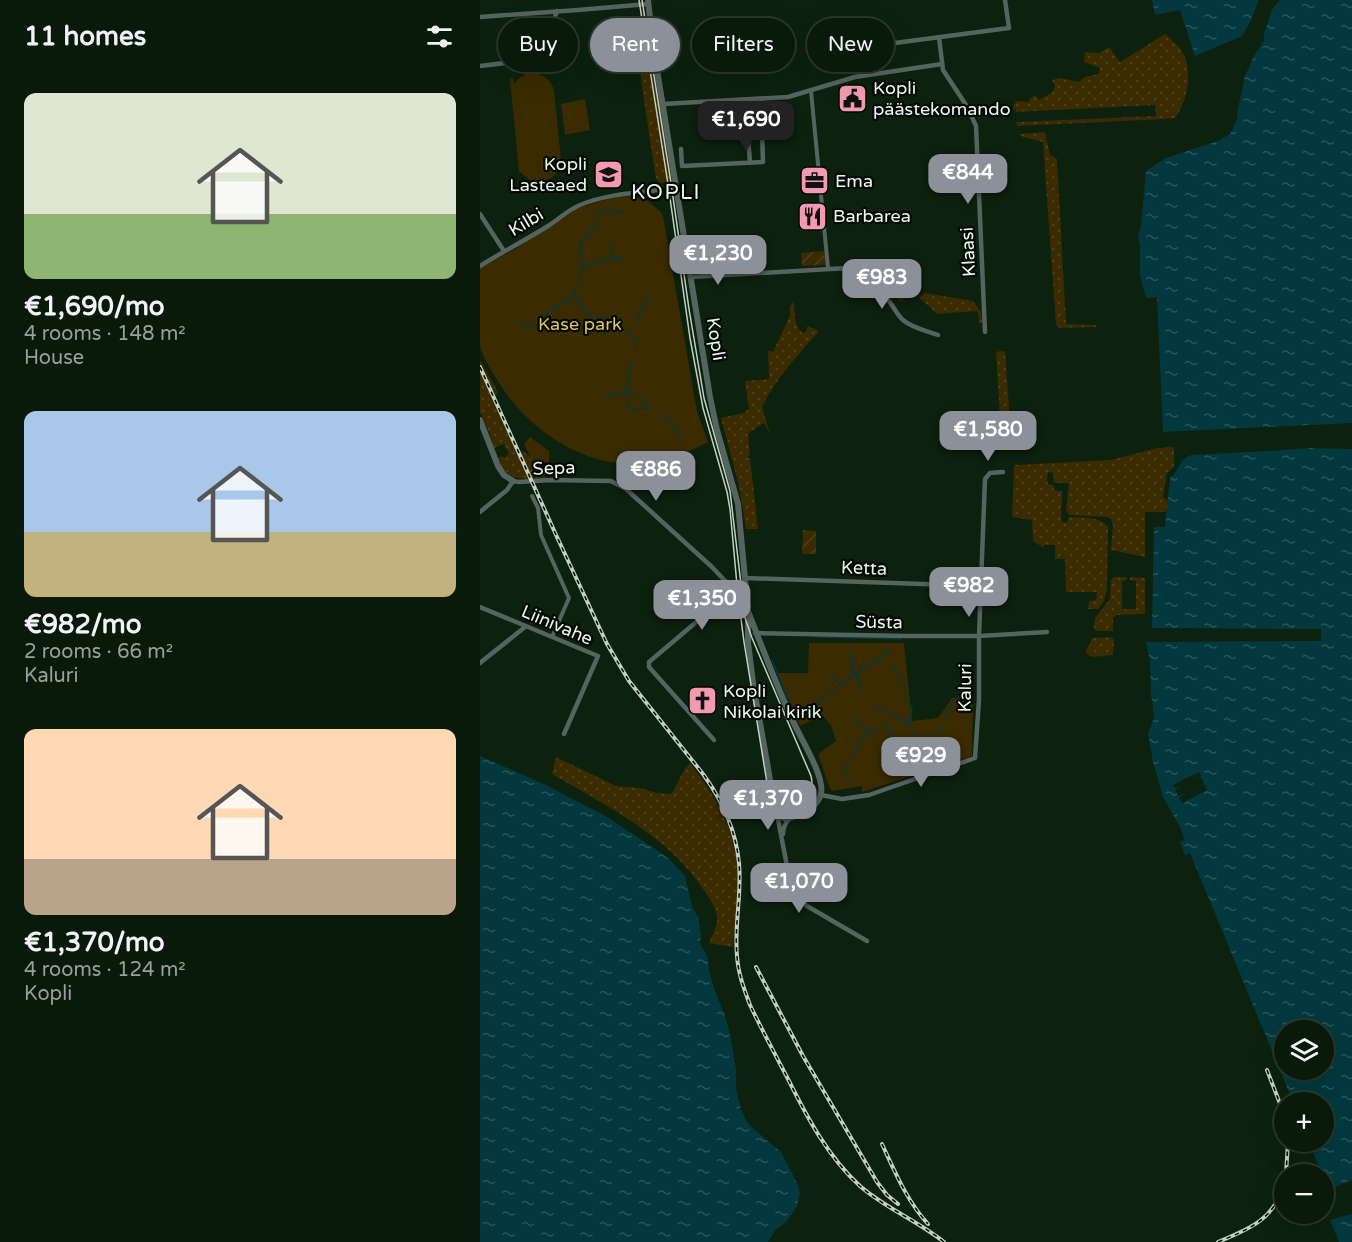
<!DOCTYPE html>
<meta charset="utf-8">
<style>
:root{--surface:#09190a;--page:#122213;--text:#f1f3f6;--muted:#99a09c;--line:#29382b;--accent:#8c9099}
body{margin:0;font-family:"Varela Round",sans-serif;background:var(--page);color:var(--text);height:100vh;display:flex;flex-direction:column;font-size:22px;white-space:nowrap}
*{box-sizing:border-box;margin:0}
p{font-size:20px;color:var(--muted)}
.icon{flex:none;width:33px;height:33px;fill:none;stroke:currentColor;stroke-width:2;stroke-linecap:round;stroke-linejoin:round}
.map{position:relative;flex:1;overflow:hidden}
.drawer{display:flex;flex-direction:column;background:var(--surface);width:480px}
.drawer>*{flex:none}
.guide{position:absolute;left:18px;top:18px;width:570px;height:54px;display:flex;gap:12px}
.fabs{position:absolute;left:794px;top:1020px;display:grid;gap:12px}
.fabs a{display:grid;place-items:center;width:60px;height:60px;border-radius:50%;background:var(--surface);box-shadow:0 6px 24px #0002,0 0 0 2px var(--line);font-size:30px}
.price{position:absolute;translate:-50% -51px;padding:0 14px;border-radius:12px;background:var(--accent);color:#fff;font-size:20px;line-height:39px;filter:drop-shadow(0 2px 3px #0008)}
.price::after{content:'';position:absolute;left:50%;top:36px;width:18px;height:14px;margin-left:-9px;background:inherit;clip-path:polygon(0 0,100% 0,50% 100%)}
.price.active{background:#222;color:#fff}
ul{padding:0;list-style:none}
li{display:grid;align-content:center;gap:12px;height:318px;padding:0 24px}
li span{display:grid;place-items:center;height:186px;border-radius:12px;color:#555}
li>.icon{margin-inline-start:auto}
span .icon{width:108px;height:108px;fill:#fffc;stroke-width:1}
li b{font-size:26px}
h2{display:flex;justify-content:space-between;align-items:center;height:72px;padding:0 24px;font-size:26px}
.chip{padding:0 21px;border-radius:27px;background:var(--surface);box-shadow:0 6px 24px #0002,0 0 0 2px var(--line);font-size:21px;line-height:54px}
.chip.active{background:var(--accent);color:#fff}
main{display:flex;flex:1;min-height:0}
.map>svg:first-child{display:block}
.grass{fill:url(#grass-dots)}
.park{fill:#3a2b00}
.garden{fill:url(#garden-furrows)}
.water{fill:url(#water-ripples);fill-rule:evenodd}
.pier{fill:#0c210e}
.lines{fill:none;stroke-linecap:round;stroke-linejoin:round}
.stream{stroke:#03393e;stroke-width:1.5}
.pedestrian{stroke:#55645f;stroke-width:4}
.minor{stroke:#55645f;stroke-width:4.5}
.tertiary{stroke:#55645f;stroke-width:6}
.tram{stroke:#c1d0c2;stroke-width:1.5}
.rail-casing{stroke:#c1d0c2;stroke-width:4}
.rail{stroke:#020803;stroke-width:1.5;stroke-dasharray:4.5;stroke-linecap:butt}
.labels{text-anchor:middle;stroke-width:4.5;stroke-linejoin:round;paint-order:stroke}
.poi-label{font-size:18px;fill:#ecf9ec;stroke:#020803;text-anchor:start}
.street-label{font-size:18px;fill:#ecf9ec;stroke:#020803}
.park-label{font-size:18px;fill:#e3c166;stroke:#020803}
.quarter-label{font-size:21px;letter-spacing:1.5px;fill:#ecf9ec;stroke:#020803}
</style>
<main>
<section class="drawer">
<h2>11 homes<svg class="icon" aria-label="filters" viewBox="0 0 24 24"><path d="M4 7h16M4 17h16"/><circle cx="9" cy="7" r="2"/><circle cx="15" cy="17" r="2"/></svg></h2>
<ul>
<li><span style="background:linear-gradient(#dfe7d0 65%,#8fb573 0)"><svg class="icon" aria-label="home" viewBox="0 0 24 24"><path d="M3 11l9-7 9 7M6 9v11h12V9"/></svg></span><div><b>€1,690/mo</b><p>4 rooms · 148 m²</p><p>House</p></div></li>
<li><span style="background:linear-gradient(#a9c7e8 65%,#c2b280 0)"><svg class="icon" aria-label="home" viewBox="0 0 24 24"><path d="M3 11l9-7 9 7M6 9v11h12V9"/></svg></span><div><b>€982/mo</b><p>2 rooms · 66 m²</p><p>Kaluri</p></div></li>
<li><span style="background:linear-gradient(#ffd9b3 70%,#b9a48a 0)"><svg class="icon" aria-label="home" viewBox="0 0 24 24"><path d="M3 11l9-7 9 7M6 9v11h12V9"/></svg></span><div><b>€1,370/mo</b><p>4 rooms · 124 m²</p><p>Kopli</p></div></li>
</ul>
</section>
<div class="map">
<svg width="872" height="1242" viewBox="0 0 872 1242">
<defs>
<pattern id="grass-dots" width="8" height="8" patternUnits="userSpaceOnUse" patternTransform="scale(1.5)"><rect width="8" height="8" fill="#3a2b00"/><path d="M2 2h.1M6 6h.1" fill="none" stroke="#4d4019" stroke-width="1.8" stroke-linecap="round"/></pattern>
<pattern id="garden-furrows" width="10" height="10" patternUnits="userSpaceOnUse" patternTransform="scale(1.5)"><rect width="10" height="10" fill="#3a2b00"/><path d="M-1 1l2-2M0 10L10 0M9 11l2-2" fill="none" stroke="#4d4019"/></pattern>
<pattern id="water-ripples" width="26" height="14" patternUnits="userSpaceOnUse" patternTransform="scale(1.5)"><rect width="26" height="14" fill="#03393e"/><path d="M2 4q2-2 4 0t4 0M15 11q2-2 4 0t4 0" fill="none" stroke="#28565a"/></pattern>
</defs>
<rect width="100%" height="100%" fill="#0c210e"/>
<g class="grass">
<path d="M164 11 192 181 179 183 176 178C168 128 160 77 155 26L162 25 160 12Z"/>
<path d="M685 34C690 39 696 43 700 48 714 69 709 98 695 118L686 119 537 126 536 122 676 116 675 105 536 112 535 109H533L536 101 548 102 552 97 556 95 559 100 573 92 575 85 572 80 581 78 599 82 605 77 619 74 620 68 604 62 605 52 619 53 629 47 640 62Z"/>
<path d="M565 132 570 155 577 159 586 324 616 325V327L580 328 576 325 563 142 543 137 539 134Z"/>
<path d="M388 263 412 287 428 286 434 291 421 302 387 264Z"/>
<path d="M445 293 493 301 501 312 502 323H499L498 311 457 314 440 298Z"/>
<path d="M312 302 314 304C315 315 314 327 323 333L326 332 328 326 339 331C318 355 296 378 282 407L290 434 284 423 268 433 270 456H268V458H270L278 529H266L259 486 241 418 263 413 269 409 265 381 289 379 288 351 293 352 310 316V307Z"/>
<path d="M525 351 532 447 522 449 516 352Z"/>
<path d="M0 360 18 392 14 399 36 448 49 455 53 462V468H55V470L65 469V478C41 479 29 483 18 458L22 456 24 458 29 454 24 444 14 448 9 432 0 412Z"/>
<path d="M694 447V467L687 473 683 497 688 500 686 512H665V557L631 550 633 525 631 519 627 517 589 515 586 510 589 483H574L573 473 568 472 567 480 568 484 573 485 574 490 582 491 581 521 587 523 589 517C601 518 620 516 628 527L627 588 624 601 618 609H608L609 601 616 600 617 592H586L585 559H575V545H564V548L553 541 552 520 532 517 534 465 631 460 677 448Z"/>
<path d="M634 577H646L647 580 642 581V609H656V581L650 580V577L665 578V614L637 615 633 618V631H616L614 628 615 618 630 599 631 580Z"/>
<path d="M631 637 634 640 633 655 612 657 606 653V650L610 644 612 638Z"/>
<path d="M76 757 136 786 160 788 177 793 191 794C199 782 200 774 210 763 233 793 253 824 257 863 260 890 255 921 253 947L229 943C232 936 236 929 237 921 238 911 231 900 225 892 189 836 128 807 72 774Z"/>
</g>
<g class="park">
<path d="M55 73C65 75 71 81 74 90L81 160C78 182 55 190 41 172H39L30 79 33 78 34 84C40 76 46 73 55 73Z"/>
<path d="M105 99 110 130 85 135 81 104Z"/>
<path d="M277 103 278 120 276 124 262 125 261 104Z"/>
<path d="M160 195 181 212 183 216 217 411 228 442C206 454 180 463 154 464 100 464 50 430 21 386 14 375 2 358 0 345 0 338 0 330 0 323 0 304 0 286 0 268L35 249 72 226 96 209 131 198Z"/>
<path d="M50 437 69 451V462H53L44 444Z"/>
<path d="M329 643H424L432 721 458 718 472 698 493 697 492 756 382 792V786L353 791 350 789 338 754 356 741 351 725 342 715 320 726 297 673H328Z"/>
</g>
<g class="garden">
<path d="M344 251 346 265 322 266 321 253Z"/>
<path d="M323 530 336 531V554H322Z"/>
</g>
<g class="water">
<path d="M672 0H779L770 22 762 36 715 56 700 10 675 15Z"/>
<path d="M800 0H872V423L683 432 677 297 667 298 664 291 660 275V247L658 236 661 226 666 171 686 158 738 141 750 134 757 120 758 109 765 76 774 56 784 41V34L792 10Z"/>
<path d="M829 448 872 449V1180L848 1190 829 1142H843V1102H813L710 853 705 855 700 842 705 840 700 827 682 795 681 789 673 762 668 733 674 718 672 698 671 697 670 661 666 642 841 641V629L672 628 674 527H685L690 478C701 470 697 459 712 455L790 451ZM804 1030H843V1070H804Z"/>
<path d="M0 756 66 785 127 817 178 851 189 859 205 876 212 907 218 917 221 935 220 942 221 946 227 955 230 975 236 994 244 1013 250 1034 256 1069V1088L261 1110 269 1125 301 1152 317 1183 320 1193 317 1206 306 1222 295 1230 288 1242H0Z"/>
<path d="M872 1214V1242H859L850 1220Z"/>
</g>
<path class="pier" d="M719 772 721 776 711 781 721 777 724 783 718 787 724 784 727 790 702 803 699 797 707 793 698 796 695 790 701 786 695 788 693 785Z"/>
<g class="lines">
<g class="stream">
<path d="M128 245 131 246 135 259"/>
<path d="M103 267 119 260 143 258"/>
<path d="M97 284 103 267 100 249 103 241 118 222 117 215 120 210 129 209 139 213 143 211"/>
<path d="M95 288V296L108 315 111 316"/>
<path d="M116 318 132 319 136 324 121 336"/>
<path d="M156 322 165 301 170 296"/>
<path d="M40 327 56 325C65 313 81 303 95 296"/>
<path d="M146 330 154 338 156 350"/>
<path d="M152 362 147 381V390L156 395"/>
<path d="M147 392 148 404 150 407"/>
<path d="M125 396 140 394 147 390"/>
<path d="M161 398 169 407"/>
<path d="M152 409 169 408"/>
<path d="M181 414 194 425 200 438"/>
<path d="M335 637 421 639"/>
<path d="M372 652 373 674"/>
<path d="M292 660 317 723"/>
<path d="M413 665C424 680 425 683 426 702L432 707 430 721 432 726"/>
<path d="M378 674 379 684 382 690"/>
<path d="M366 681 373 675 402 657 405 653 411 650"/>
<path d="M349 694 364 683 350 677"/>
<path d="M333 705 344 698"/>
<path d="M394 707 401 708"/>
<path d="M406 710 431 725"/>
<path d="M321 715 330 708"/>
<path d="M373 718 388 731"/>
<path d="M465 721 473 700"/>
<path d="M403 725 408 728 419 747"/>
<path d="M458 733 462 727"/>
<path d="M432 746 431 742 432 731"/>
<path d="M371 757C382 744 378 736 397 728"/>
<path d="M408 757 419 747 431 742"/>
<path d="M398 762 406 766"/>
<path d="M366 763 363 768 368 780"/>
<path d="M410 768 427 770"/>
<path d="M426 773 439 749 451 746 457 737"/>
</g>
<g class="pedestrian">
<path d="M331 91 348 268"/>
<path d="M52 496 58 508 61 535 89 598 72 637"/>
</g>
<g class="minor">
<path d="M0 17 98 10 168 4"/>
<path d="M459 37 463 70 488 108 496 126 505 332"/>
<path d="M369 49 529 28 525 0"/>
<path d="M0 66 58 59 64 50 77 11"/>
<path d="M183 104 308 97 375 77 462 64"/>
<path d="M201 149 202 166 283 162 281 99"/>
<path d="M270 163 268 136 282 128"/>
<path d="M0 214 24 251"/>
<path d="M0 266C22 252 46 240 68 226 79 219 88 210 100 205 124 195 151 193 178 190"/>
<path d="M210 277 368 268C388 273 400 288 411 304 415 309 418 316 423 320 432 328 447 331 458 335"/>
<path d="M0 512 27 490 33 481 39 482 70 480 131 481 146 489 232 567 248 584 255 588 266 587"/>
<path d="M265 578 501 586"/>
<path d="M0 607 118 656 84 734"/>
<path d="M275 633 425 636H499L567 632"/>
<path d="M0 663 45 627"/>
<path d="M234 740 169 667V662L247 596 252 587"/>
<path d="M341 795 362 799 389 795 495 758 499 700V636L505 479 510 473 523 472"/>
<path d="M297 814 307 866 312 882 319 897 327 906 387 941"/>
<path d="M303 834C303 827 305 823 310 818"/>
</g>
<g class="tertiary">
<path d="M168 0 173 45 230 397 237 430 258 504 268 611V642L273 683 295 808 300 816 306 819C320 815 338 809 341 793 345 776 318 734 311 717 295 682 282 647 268 611"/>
<path d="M0 420 18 466 24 475 33 481"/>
</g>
<path class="tram" d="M159 0 188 184 210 338 223 408 247 492 250 509 258 596 264 642 288 789C299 822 339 809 331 776L272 638 265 618 250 491 224 398 209 309 191 183 162 0"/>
<defs>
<g id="rail">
<path d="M0 367 77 537 127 644 149 681 223 774C242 800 256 831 259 863 262 894 254 925 257 956 258 973 264 989 270 1005 282 1030 295 1054 308 1079 327 1117 348 1157 380 1186 405 1208 438 1221 464 1242"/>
<path d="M276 967 323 1056 397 1182 407 1195 418 1204"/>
<path d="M787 1070 804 1114"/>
<path d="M402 1144C415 1172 427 1201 448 1224"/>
<path d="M806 1174 808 1142"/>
<path d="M738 1242C769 1229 794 1220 804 1184"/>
</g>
</defs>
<use href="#rail" class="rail-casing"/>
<use href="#rail" class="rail"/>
</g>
<defs>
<symbol id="civic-square" viewBox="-11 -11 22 22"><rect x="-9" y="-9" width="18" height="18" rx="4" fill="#f29ab0" stroke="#020803"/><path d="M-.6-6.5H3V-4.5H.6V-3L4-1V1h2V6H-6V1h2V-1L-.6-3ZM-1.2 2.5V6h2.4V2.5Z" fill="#111"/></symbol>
<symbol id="school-square" viewBox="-11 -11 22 22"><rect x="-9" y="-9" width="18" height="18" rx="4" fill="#f29ab0" stroke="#020803"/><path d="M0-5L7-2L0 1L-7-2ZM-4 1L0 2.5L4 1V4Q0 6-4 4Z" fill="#111"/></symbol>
<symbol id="office-square" viewBox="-11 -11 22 22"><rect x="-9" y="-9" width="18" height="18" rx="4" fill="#f29ab0" stroke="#020803"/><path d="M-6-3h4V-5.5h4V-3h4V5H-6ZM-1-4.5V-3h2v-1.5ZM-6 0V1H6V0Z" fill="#111"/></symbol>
<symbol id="restaurant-square" viewBox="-11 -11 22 22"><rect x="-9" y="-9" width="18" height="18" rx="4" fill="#f29ab0" stroke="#020803"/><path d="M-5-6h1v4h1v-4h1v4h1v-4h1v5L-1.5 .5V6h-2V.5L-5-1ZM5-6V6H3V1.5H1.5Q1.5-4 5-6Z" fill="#111"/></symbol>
<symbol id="church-square" viewBox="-11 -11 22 22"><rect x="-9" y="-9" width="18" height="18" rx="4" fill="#f29ab0" stroke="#020803"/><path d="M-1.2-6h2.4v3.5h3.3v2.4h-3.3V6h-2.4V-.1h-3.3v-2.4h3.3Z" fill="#111"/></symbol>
</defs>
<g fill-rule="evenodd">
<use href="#civic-square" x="356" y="82" width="33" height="33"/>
<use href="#school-square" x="112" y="158" width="33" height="33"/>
<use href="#office-square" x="318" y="164" width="33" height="33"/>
<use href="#restaurant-square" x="316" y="200" width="33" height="33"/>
<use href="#church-square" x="206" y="684" width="33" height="33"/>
</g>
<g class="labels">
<g class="poi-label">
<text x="393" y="94">Kopli<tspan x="393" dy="21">päästekomando</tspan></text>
<text x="107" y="170" text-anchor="end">Kopli<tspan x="107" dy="21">Lasteaed</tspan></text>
<text x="355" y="187">Ema</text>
<text x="353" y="222">Barbarea</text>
<text x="243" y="697">Kopli<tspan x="243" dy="21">Nikolai kirik</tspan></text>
</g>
<g class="street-label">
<text transform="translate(46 222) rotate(-31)" y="6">Kilbi</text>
<text transform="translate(488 252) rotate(-93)" y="6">Klaasi</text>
<text transform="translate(236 339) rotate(81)" y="6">Kopli</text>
<text transform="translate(74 468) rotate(-2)" y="6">Sepa</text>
<text transform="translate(384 568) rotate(2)" y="6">Ketta</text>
<text transform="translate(399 622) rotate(1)" y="6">Süsta</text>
<text transform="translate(77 625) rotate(23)" y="6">Liinivahe</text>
<text transform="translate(485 688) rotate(-89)" y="6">Kaluri</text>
</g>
<g class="park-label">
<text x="100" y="330">Kase park</text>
</g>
<g class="quarter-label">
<text x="186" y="199">KOPLI</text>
</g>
</g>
</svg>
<div class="fabs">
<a><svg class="icon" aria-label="layers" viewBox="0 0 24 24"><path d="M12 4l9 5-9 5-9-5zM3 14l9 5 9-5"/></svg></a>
<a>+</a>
<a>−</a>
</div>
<b class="price active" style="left:266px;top:152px">€1,690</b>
<b class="price" style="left:488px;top:205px">€844</b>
<b class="price" style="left:238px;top:286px">€1,230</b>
<b class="price" style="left:402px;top:310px">€983</b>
<b class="price" style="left:508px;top:462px">€1,580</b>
<b class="price" style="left:176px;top:502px">€886</b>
<b class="price" style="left:489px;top:618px">€982</b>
<b class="price" style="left:222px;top:631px">€1,350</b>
<b class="price" style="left:441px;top:788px">€929</b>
<b class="price" style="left:288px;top:831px">€1,370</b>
<b class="price" style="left:319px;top:914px">€1,070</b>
<div class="guide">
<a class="chip">Buy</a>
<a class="chip active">Rent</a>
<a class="chip">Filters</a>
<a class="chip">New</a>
</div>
</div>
</main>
